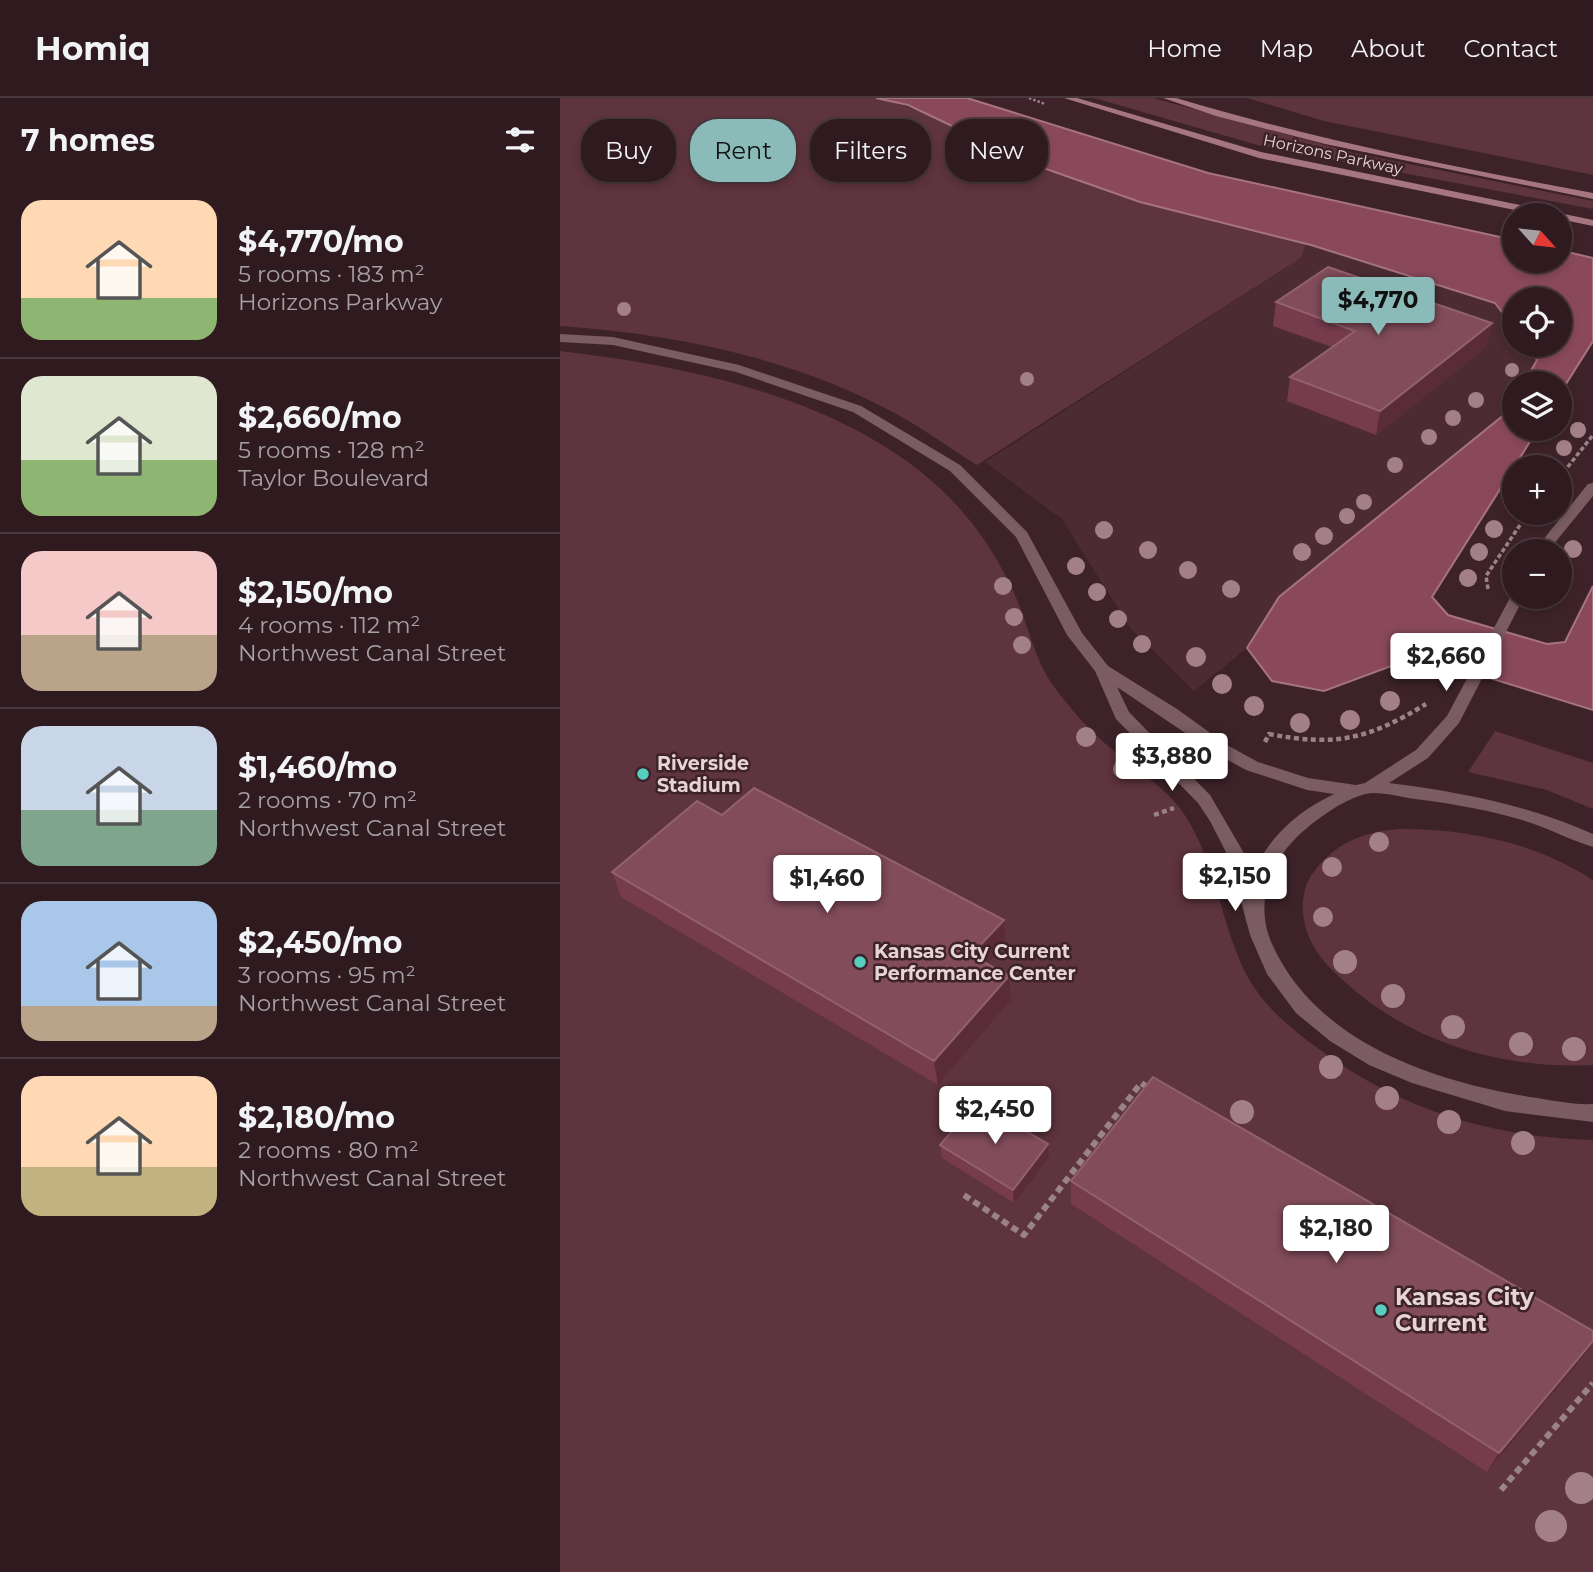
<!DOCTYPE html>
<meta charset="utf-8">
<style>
:root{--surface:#2e1a1f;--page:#362328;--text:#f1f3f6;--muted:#a7a1a4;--line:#49383d;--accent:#8bbbb9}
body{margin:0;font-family:Montserrat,sans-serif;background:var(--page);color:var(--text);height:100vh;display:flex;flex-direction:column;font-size:26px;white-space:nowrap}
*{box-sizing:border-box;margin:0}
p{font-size:23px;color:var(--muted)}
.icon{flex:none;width:38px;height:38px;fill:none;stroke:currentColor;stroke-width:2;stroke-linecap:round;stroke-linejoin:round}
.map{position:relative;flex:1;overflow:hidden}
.panel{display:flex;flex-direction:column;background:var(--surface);width:560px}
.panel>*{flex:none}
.hud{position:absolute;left:21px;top:21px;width:665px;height:63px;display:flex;gap:14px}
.needle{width:46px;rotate:117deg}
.tools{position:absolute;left:942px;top:105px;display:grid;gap:14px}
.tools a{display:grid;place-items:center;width:70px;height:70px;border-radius:50%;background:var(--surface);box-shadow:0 4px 10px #0003,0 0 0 2px var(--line);font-size:35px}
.price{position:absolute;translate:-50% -60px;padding:0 16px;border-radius:7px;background:#fff;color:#222;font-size:23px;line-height:46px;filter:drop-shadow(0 2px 4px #0008)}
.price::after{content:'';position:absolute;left:50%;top:42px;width:21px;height:16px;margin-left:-10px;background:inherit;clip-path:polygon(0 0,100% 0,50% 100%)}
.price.selected{background:var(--accent);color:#111}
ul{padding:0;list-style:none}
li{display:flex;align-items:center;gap:21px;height:175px;padding:0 21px}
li+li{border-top:2px solid var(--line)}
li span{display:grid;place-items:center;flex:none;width:196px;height:140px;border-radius:21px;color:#555}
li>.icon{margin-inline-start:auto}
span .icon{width:84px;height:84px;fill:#fffc;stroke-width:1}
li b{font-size:30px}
h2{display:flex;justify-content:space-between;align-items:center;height:84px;padding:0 21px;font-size:30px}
.tag{padding:0 24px;border-radius:28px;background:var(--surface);box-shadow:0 4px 10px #0003,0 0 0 2px var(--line);font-size:24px;line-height:63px}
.tag.selected{background:var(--accent);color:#111}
header{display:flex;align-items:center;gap:42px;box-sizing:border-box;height:98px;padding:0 35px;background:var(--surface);border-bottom:2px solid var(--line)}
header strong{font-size:33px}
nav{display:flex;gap:38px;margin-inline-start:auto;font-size:24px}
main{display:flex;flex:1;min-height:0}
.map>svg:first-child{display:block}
.built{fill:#4c2b33}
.green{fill:#5e343e}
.water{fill:#8a495a;stroke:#a67380;stroke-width:2}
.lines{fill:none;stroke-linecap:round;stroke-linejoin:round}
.path-far3{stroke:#998388;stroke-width:2.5;stroke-dasharray:2.5 2;stroke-linecap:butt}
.path-far2{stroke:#998388;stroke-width:3.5;stroke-dasharray:4.5 2.5;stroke-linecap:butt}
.path-far1{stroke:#998388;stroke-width:4.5;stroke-dasharray:5 3.5;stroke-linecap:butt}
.path{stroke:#998388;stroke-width:6;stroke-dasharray:7 4.5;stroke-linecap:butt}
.street{fill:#7a5c62;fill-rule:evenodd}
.secondary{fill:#a57680;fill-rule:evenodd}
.tree{fill:#a38088}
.wall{fill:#763b4c}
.shaded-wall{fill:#5a2b38}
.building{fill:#824c5b;stroke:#92616f;stroke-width:2}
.poi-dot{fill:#58cec0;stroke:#3d2329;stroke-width:2.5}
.labels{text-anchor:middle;stroke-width:5;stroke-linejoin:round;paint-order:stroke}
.far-street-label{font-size:16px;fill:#e6d4d7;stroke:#3d2329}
.poi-label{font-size:19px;font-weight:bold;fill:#e6d4d7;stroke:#3d2329;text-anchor:start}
.near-poi-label{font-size:23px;font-weight:bold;fill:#e6d4d7;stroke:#3d2329;text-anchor:start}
</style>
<header>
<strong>Homiq</strong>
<nav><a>Home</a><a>Map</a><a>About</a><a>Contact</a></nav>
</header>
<main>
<section class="panel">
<h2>7 homes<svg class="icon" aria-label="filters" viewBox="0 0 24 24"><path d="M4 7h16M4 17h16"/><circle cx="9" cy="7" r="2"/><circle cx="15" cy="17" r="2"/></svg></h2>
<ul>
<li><span style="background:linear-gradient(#ffd9b3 70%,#8fb573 0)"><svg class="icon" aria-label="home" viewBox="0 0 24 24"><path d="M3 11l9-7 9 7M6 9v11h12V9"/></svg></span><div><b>$4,770/mo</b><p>5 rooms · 183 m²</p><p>Horizons Parkway</p></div></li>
<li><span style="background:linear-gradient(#dfe7d0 60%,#8fb573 0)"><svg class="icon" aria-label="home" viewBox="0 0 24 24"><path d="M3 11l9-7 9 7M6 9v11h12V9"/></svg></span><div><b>$2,660/mo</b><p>5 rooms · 128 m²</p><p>Taylor Boulevard</p></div></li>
<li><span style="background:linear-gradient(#f6c9c9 60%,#b9a48a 0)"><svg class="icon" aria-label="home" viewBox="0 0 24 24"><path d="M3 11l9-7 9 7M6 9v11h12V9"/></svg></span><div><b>$2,150/mo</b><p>4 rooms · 112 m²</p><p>Northwest Canal Street</p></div></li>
<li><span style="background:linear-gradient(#c9d6e8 60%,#7fa58c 0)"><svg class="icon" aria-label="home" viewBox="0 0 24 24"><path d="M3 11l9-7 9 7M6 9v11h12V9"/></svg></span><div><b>$1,460/mo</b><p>2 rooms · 70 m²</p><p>Northwest Canal Street</p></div></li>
<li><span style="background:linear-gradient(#a9c7e8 75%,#b9a48a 0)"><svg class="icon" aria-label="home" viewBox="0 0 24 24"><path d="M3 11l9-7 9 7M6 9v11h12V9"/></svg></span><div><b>$2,450/mo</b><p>3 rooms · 95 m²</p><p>Northwest Canal Street</p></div></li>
<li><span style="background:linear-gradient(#ffd9b3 65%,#c2b280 0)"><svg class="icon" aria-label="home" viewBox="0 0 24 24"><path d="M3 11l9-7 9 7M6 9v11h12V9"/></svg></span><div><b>$2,180/mo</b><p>2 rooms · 80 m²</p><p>Northwest Canal Street</p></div></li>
</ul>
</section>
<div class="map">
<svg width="1033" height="1474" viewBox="0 0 1033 1474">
<rect width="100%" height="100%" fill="#3d2329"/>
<path class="built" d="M746 145 936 205 954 230V247H966L977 262 964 285H954V303L945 316 719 499 687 550 634 593 571 531 502 421 425 364 741 160Z"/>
<g class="green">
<path d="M0 0H316C372 12 420 45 473 66 562 101 654 122 746 145L741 160 417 367C391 351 367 333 340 318 238 261 116 236 0 228Z"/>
<path d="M534 0H593L794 55 1033 103V111L701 48Z"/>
<path d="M687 0H1033V77L764 23Z"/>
<path d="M0 253C139 269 319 307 411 424 431 449 448 479 460 509 470 536 476 562 492 586 510 611 531 634 554 653 578 674 609 691 626 719 656 766 661 826 686 876 703 908 730 930 759 951 841 1012 931 1039 1033 1042V1474H0Z"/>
<path d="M935 633 1033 665V711L987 692 908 674Z"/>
<path d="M839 731C907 731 975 744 1033 782V967C949 971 865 949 799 896 777 877 755 860 746 831 741 813 741 791 753 775 775 745 802 734 839 731Z"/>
</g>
<g class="water">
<path d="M316 0H407L648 75 954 142V163H999V152L1033 160V243L999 297V285H964L977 262 966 247H999V201H954V230L935 205 751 147 580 104 472 66 348 7Z"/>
<path d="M954 303V331H978L872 499 888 517 987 546 1005 544 1033 488V612L858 558 764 593 712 583 687 550 719 499 945 316Z"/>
</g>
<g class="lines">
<path class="path-far3" d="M469 0 485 6"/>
<g class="path-far2">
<path d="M999 380 1033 337"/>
<path d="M928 491 926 478 968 415"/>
</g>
<g class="path-far1">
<path d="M705 644 709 636C776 649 809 641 866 606"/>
<path d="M594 717 614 710"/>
</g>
<g class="path">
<path d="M404 1097 464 1137 581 985 590 991"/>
<path d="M941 1392 1033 1285"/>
</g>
<g class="street">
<path d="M0 236 53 239 179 267 301 308 400 367 467 434 522 535 548 568 617 611 667 647 698 664 748 680 796 687 805 685 856 652 887 618 952 496 954 499H964L899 625 868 660 829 685C900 694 968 707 1033 736V749C1013 743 994 733 974 726 936 713 895 706 855 701 841 699 827 695 813 695 789 696 752 724 736 740 708 768 695 808 712 846 756 944 871 983 970 999 991 1002 1012 1007 1033 1006V1024L945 1013 852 985 809 967 770 943 736 915 707 876 690 837 670 762 650 723 638 705 556 621 535 573 507 537 456 439 390 373 293 314 176 274 53 247 0 244ZM557 589 655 655 686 672 747 692 774 696C738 713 707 740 692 778L688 762 650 697 569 614Z"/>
<path d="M1033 385V398L988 453H974L1028 386Z"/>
</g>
<g class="secondary">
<path d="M504 0H517L701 54 1033 122V128L999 121V117H980L699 60Z"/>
<path d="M603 0H616C753 41 893 69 1033 95V101L765 46 656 18Z"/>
</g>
</g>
<g class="tree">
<circle cx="64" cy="211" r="7"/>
<circle cx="952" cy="272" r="7"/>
<circle cx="467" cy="281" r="7"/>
<circle cx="916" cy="302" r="8"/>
<circle cx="893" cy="320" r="8"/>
<circle cx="1018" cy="332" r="8"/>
<circle cx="869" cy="339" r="8"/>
<circle cx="1004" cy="350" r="8"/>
<circle cx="835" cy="367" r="8"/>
<circle cx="804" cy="404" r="8"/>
<circle cx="787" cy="418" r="8"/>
<circle cx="934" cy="431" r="9"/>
<circle cx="544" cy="432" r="9"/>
<circle cx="764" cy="438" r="9"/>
<circle cx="1013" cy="451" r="9"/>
<circle cx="588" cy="452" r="9"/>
<circle cx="742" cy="454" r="9"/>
<circle cx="919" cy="454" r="9"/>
<circle cx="516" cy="468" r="9"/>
<circle cx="628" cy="472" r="9"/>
<circle cx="908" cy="480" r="9"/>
<circle cx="443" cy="488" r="9"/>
<circle cx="671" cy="491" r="9"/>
<circle cx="537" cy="494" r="9"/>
<circle cx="454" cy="519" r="9"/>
<circle cx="558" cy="521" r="9"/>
<circle cx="582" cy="546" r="9"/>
<circle cx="462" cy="547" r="9"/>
<circle cx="636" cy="559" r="10"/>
<circle cx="662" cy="586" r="10"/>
<circle cx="830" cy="603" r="10"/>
<circle cx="694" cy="608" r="10"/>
<circle cx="790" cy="622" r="10"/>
<circle cx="740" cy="625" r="10"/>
<circle cx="526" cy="639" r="10"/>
<circle cx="563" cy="671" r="10"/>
<circle cx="819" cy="744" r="10"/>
<circle cx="772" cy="769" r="10"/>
<circle cx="763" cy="819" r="10"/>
<circle cx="785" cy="864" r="12"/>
<circle cx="833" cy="898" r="12"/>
<circle cx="893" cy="929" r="12"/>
<circle cx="961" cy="946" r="12"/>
<circle cx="1014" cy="951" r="12"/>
<circle cx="771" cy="969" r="12"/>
<circle cx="827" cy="1000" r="12"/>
<circle cx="682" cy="1014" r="12"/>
<circle cx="889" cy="1024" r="12"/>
<circle cx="963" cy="1045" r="12"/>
<circle cx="1021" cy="1390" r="16"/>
<circle cx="991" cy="1428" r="16"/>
</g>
<g class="wall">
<path d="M716 204 927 248 816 337 727 303 730 279 772 249 713 228Z"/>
<path d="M162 717 445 847 427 866 449 878 451 902 378 987 61 799 52 774Z"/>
<path d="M488 1046 489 1060 454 1105 382 1060 380 1047Z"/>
<path d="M511 1083 1033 1233V1245L1025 1257 927 1374 511 1106Z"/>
</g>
<g class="shaded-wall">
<path d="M932 225 927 248 816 337 820 313Z"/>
<path d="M444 822 445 847 413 882 411 857Z"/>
<path d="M449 878 451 902 378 987 374 963Z"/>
<path d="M488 1046 489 1060 454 1105 453 1092Z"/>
<path d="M1033 1243V1245L1025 1257 927 1374 939 1355Z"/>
</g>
<g class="building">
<path d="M768 169 932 225 820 313 730 279 795 233 716 204Z"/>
<path d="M194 690 444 822 411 857 449 878 374 963 52 774 137 703 162 717Z"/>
<path d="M593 979 1033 1233V1243L939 1355 511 1083Z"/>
<path d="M417 1004 488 1046 453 1092 380 1047Z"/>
</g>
<g class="poi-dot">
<circle cx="83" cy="676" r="7"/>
<circle cx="300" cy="864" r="7"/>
<circle cx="821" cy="1212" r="7"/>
</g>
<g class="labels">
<g class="far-street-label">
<text transform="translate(773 56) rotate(12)" y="6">Horizons Parkway</text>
</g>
<g class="poi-label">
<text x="97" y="672">Riverside<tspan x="97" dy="22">Stadium</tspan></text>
<text x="314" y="860">Kansas City Current<tspan x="314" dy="22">Performance Center</tspan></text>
</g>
<g class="near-poi-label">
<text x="835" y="1207">Kansas City<tspan x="835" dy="26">Current</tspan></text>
</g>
</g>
</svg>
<div class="tools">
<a><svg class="needle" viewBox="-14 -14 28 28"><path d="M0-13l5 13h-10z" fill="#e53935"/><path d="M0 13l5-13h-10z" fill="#a7a1a4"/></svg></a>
<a><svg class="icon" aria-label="locate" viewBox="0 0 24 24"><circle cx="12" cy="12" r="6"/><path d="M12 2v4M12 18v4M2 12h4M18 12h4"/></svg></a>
<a><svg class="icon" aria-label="layers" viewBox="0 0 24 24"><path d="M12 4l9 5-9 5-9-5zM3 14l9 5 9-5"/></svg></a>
<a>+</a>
<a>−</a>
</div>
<b class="price selected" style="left:818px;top:239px">$4,770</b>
<b class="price" style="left:886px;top:595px">$2,660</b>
<b class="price" style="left:612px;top:695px">$3,880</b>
<b class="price" style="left:675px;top:815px">$2,150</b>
<b class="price" style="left:267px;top:817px">$1,460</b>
<b class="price" style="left:435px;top:1048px">$2,450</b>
<b class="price" style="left:776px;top:1167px">$2,180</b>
<div class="hud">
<a class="tag">Buy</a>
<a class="tag selected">Rent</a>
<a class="tag">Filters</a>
<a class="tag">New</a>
</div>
</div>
</main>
